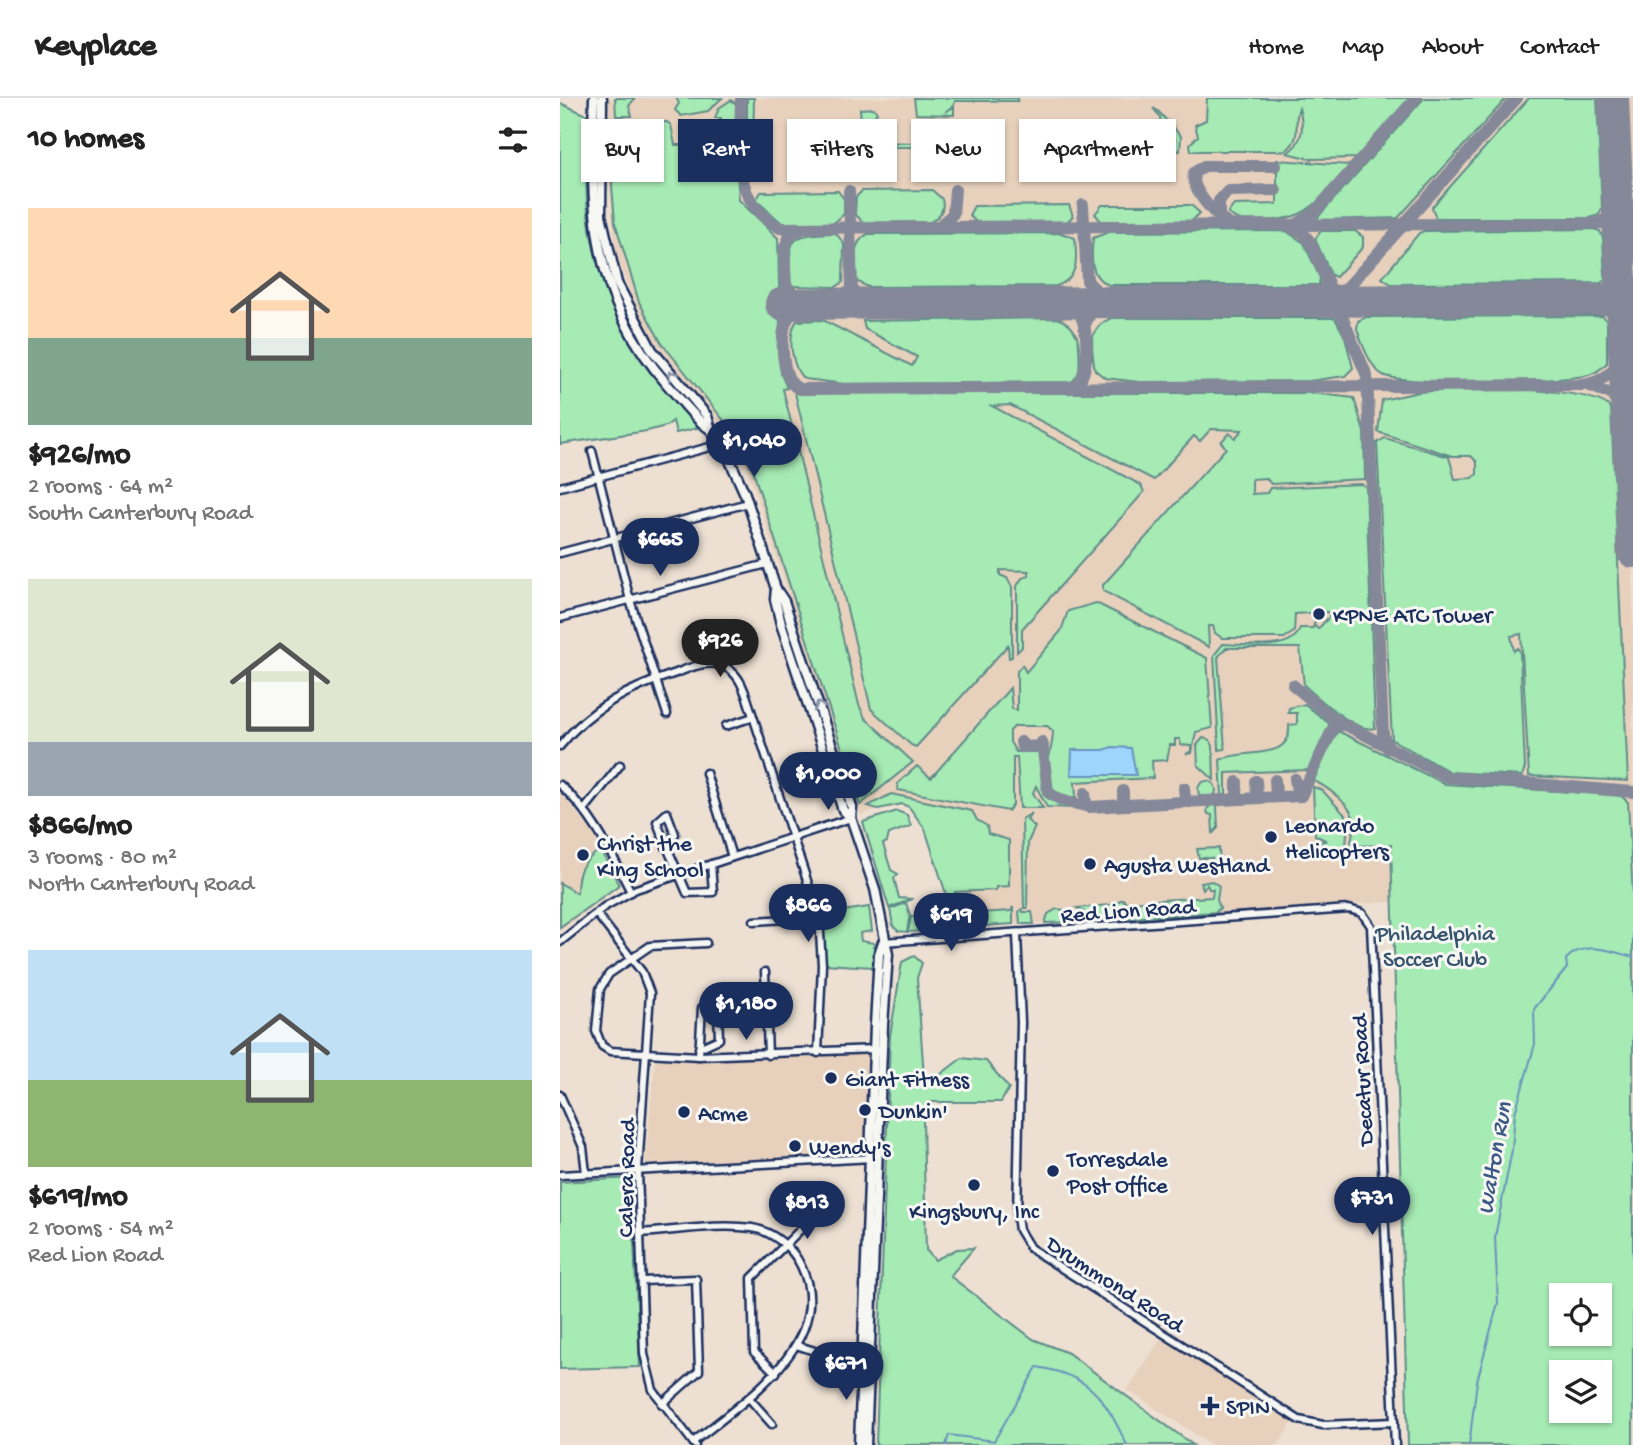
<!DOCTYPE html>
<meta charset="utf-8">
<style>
:root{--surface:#fff;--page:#f2f2f2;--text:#222;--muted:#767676;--line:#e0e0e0;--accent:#1b2f5e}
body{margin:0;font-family:"Gochi Hand",sans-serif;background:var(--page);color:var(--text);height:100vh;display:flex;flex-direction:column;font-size:26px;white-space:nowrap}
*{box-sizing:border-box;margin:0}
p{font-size:23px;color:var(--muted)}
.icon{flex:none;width:38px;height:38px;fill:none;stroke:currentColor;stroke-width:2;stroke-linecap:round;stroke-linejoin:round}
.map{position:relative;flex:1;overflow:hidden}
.side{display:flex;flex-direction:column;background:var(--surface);width:560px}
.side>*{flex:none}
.banner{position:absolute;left:21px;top:21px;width:665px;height:63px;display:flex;gap:14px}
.tools{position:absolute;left:989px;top:1185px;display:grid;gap:14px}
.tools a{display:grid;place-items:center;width:63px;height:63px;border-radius:0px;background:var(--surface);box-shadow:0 2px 5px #0004;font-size:35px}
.price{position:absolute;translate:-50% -60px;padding:0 16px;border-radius:24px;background:var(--accent);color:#fff;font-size:23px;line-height:46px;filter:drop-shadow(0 2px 4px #0008)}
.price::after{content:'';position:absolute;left:50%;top:42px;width:21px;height:16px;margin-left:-10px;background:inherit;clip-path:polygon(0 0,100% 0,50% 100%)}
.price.on{background:#222;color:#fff}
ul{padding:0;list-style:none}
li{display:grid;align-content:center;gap:14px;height:371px;padding:0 28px}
li span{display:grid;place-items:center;height:217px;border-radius:0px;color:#555}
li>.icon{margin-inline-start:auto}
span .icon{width:126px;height:126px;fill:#fffc;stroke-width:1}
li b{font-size:30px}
h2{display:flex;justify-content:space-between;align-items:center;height:84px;padding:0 28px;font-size:30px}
.tag{padding:0 24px;border-radius:0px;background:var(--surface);box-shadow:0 2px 5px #0004;font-size:24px;line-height:63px}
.tag.on{background:var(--accent);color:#fff}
header{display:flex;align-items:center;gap:42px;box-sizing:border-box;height:98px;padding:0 35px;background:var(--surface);border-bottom:2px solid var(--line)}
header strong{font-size:33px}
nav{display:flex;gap:38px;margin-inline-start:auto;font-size:24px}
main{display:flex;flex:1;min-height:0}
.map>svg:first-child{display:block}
.built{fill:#e7d1bd;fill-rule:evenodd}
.green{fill:#a6eab4;stroke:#608c89;stroke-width:2;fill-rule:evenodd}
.water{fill:#9dd5fd;stroke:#6993bd;stroke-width:2}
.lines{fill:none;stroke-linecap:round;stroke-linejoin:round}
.stream{stroke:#6993bd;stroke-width:2}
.taxiway{stroke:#848898;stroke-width:12}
.runway{stroke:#848898;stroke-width:32}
.minor-casing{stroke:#1b2f5e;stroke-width:11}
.major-casing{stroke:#1b2f5e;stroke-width:13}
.minor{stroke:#f6f6f2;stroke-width:6}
.major{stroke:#f6f6f2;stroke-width:8}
.oneway{stroke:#8892a8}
.poi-dot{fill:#1b2f5e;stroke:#f6f6f2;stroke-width:2.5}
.labels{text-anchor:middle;stroke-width:6;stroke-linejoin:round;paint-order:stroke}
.poi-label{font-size:23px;fill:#1b2f5e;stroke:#f6f6f2;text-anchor:start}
.street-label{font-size:23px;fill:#1b2f5e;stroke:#f6f6f2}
.park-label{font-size:23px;fill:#37546f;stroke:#f6f6f2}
.water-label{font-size:24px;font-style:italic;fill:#3c5886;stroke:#f6f6f2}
</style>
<header>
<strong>Keyplace</strong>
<nav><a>Home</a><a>Map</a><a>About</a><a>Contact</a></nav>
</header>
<main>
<section class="side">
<h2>10 homes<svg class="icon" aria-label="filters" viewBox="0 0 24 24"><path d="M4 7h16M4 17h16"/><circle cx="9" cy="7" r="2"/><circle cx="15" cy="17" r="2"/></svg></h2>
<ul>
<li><span style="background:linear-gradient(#ffd9b3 60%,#7fa58c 0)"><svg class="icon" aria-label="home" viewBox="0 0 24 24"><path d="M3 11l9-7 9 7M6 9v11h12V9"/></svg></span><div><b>$926/mo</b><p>2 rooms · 64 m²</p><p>South Canterbury Road</p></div></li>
<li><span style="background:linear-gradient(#dfe7d0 75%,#9aa5b1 0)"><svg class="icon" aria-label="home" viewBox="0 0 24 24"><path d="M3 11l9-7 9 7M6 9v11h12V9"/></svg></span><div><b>$866/mo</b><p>3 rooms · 80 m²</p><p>North Canterbury Road</p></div></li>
<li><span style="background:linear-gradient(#bfe0f5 60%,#8fb573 0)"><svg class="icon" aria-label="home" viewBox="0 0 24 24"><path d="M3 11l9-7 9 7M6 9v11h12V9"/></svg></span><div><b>$619/mo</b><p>2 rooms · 54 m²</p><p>Red Lion Road</p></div></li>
</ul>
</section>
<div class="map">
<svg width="1073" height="1347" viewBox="0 0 1073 1347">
<rect width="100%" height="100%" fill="#ede0d3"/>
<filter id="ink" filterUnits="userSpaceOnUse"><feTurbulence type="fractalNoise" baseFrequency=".0143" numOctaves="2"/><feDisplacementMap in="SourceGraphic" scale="14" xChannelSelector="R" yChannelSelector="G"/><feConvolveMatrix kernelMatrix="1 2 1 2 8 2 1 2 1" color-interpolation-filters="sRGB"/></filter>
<g filter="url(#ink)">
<g class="built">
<path d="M49 0H1073V1347H908L912 799 397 830 365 731 349 709 334 706 300 717 188 372 165 330 95 244 74 206 56 155 48 77ZM1001 1197H1040V1236H1001ZM1001 1274H1040V1312H1001Z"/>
<path d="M0 694 34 736 60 787 0 833Z"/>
<path d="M312 956 308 1056 85 1066 95 962Z"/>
<path d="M601 1240 733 1324 718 1347H652L567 1292Z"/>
</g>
<g class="green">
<path d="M55 0H75L69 8 72 18H56Z"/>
<path d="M116 0H162L148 13 121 18 115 12 119 5Z"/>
<path d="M187 0H194L193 49 187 42Z"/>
<path d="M354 0H458V3H395L394 7 385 14 394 9V17L356 16Z"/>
<path d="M647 0H850L796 60 752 61 727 55C744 44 744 28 739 10 732 26 744 40 725 53H631L630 46 638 38 635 27 646 22Z"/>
<path d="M864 0H947L838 120 759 122 758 119Z"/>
<path d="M969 0H1037L1042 110 1039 117 1030 120H876L872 109Z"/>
<path d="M171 2 176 6V52L161 51V20H155L159 10Z"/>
<path d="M0 5 27 17C27 45 25 74 27 103 34 203 77 256 138 330L116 335 113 323 106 328 87 333 0 346Z"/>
<path d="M314 10 317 15 306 27 308 47 299 49 303 46 300 11Z"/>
<path d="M593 10 598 13 621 38 620 53H616L615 40H612V53H602L600 19Z"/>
<path d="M373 23 418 26V54L416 49H367V44H373Z"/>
<path d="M107 24 111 27 115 47H132V39H143L144 69 160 68 161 63H176L179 102 218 140 221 276 227 290 223 291 299 607 305 620 353 664 300 707 193 373 169 329 101 244 79 204 55 124 52 88 53 35 60 33 61 25Z"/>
<path d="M552 36 556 53H538V44L552 43Z"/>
<path d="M312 44 361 45V49H312Z"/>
<path d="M717 62 790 67C758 103 752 122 700 123 688 123 677 124 668 115L674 107 717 106Z"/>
<path d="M372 92 382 101C385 112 380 119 370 124L304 125 295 116 296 99 302 93Z"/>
<path d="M278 93 284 101V116L274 125H222L196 102 201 94Z"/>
<path d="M509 107 513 118 507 124H416L409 117 414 108Z"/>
<path d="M542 107H631L640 115 632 123H541L535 116Z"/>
<path d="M1033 131 1040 133 1043 140 1045 182 1041 185 831 186 822 180 859 135 864 133Z"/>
<path d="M726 133 744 145 760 180 759 187H549C529 180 531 158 533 140L549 134Z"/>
<path d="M761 133H795L803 139V149L776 179 771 177 755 141Z"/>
<path d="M276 135 284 146 283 184 276 189 231 188C228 140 227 136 276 135Z"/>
<path d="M501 135 515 140C517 161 519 181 496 188L308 189 296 183C294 166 291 144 308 136Z"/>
<path d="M1043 218 1047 223V265C1042 270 1036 275 1029 277 1002 284 845 288 823 277 811 271 801 244 797 231L798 223 806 219Z"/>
<path d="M497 220C523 229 520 253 519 276L512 284 284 286 245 281C231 273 227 234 237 223L263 222 352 268 357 259 305 231 303 223Z"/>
<path d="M552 220H775L785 239 793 270 785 278 749 283 579 284 545 280 535 272C531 250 527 229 552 220Z"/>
<path d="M859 294C895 291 1029 286 1051 310L1068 683 969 678 961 536 951 538 954 553 958 550 960 554 965 669 962 678 890 674 832 642 817 345 825 340 889 359 895 381 912 380 917 376V364L911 358H892L818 334 822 302Z"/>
<path d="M235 295H751L794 300 804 334 805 381 711 386 706 380 692 381V396L707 395 710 390 801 386 806 389 815 630C797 636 757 599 744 587L740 550H666L658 559 665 651 659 652 654 557 663 546C684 546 733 555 740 530H753L755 523 754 527 758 531 769 519V514L735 516 734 534 724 540H662L655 535 653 528H648L649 549 543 493V487L666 350 661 344 669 335 675 340 682 332 651 331 640 343 634 338 594 382 450 307 432 308 581 387 584 394 462 531V549L457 554V488L462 480 469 478V473L440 472V477L447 480 452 489V559L449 560 448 547 356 649 351 647 311 611Z"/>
<path d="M536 505 647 560 652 630 636 634 632 655 626 656 631 653V648L620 647V641H615V647H610L607 662 592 663 593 680 515 684 516 699C469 699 493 661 493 633L487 628H455L450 633V644L456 654H482C482 684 477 706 516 705V710L487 709 476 688 473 695 483 710H460L457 659H453V707L448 713 338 692V685L357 668 371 680 450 590 452 611 457 612V573L462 567 466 574 501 533 508 513Z"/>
<path d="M745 606 772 628 748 672 666 675V697L662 698 660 662C684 649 732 665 729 627L737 626V615H728L729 610Z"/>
<path d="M778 633 885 686 1060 697 1068 704 1073 798V1347H848L831 747 791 748C791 740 794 733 794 725 794 708 766 688 752 682ZM1001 1197H1040V1236H1001ZM1001 1274H1040V1312H1001Z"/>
<path d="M643 640 650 642 653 648 654 682 638 667 637 647Z"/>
<circle cx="647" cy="692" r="9"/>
<path d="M753 689 762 692 788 720 786 748 758 750 762 743H767L755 737Z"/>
<path d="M331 696 412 713 417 722 427 728 428 736 449 742V788L436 789V792L395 794V811H401V816L451 813 453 809V826L397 830 365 731 349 709 342 706 318 711 308 708Z"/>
<path d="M653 705 657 709 658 730 653 735 652 717 648 716 647 711Z"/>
<path d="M337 713 347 717 351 728 329 736 327 744 323 746 331 772 338 776 334 780 339 800 353 801 329 810 303 724Z"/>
<path d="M472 715 467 722 475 729 468 744 467 810H464L462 721Z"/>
<path d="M659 750 660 770 654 773 652 760H639L637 751Z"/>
<path d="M41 751 59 787 0 829V785L17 795C17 771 22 765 41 751Z"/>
<path d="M652 783 659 788 657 802 660 810 656 814 526 823 524 814 517 810 550 807 563 801 565 804 652 799 653 791H649L647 787 643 791 641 785Z"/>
<path d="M346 805 350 817 347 834 338 833 333 828 330 811Z"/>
<path d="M309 809 312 833 300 835 301 843 314 845 313 869 264 866V816Z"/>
<path d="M462 811 463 814H472L474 826H460L459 813Z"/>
<path d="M497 811 512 813 518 824 485 825 488 816Z"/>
<path d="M379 814 384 832 348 834 351 818 359 820Z"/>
<path d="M354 858 362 865 357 880 364 979H377L402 960 426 963 449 990 441 1004H370L363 1023 366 1152 375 1162 397 1151 414 1150 390 1178 473 1241 508 1255 633 1347H316L330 938 342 864Z"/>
<path d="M71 1080 80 1269 0 1271V1084Z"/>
</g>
<path class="water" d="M552 649 571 650 576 677H511L512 652H544Z"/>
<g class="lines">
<g class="stream">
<path d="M386 1347 389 1337 434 1343 477 1269C532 1278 544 1300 567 1347"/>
<path d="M909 1347 917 1283 938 1205 935 1139 952 1052 955 1015 975 946 974 911 1007 870 1006 861C1025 842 1050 853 1073 859"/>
</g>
<g class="taxiway">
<path d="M181 0C181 51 168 101 220 130L1073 125"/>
<path d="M289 93 292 192 304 203 330 205"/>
<path d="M523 107 527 183 542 198 566 204"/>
<path d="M659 117V103L668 93 716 92"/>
<path d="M1038 125 1052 118 1057 100"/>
<path d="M737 126 752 117 856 0"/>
<path d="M672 128C658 122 629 90 634 75L644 68H715"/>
<path d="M378 129 393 116 395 92"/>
<path d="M730 129 743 135 751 145 807 278 823 636 828 650"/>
<path d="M244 130 231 136 225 149V185L240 205C235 211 229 217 226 224 220 240 221 285 240 291L1022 287C1045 284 1059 271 1064 249"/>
<path d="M1060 163 1061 140 1073 128"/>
<path d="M777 194 807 203"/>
<path d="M747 203 763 196 767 184"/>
<path d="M775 203 957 0"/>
<path d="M499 205 518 213C529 229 530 272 517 287L510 289"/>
<path d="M524 228 532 212 546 204"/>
<path d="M1064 260 1073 282"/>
<path d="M1027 287 1051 296 1067 321"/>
<path d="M1067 316 1073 293"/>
<path d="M733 587 774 621 887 679 1073 694"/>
<path d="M461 644 462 649 483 648"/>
<path d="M482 644 488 694C496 702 518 706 529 709"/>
<path d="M735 681 737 693 747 685"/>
<path d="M715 682 716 697 720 699"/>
<path d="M696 683 697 697 700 700"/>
<path d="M677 684V698L681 701 741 698 774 628 785 627"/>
<path d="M624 690 625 700 629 704"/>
<path d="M563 693V703L567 707"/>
<path d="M525 695 526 706 529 709 681 701"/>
</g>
<g class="runway">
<path d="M1053 0 1073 454"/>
<path d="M221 206 1073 201"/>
</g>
<defs>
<g id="minor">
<path d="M32 353 70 502 107 616"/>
<path d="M0 389 161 346"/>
<path d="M0 455 188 405"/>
<path d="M0 520 207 466"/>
<path d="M166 628 193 619"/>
<path d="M0 648C31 609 70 590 116 575 132 569 151 560 167 570 179 577 183 589 187 600L259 819 262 867 258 955"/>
<path d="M146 675 172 759"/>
<path d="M0 687C33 716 51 755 71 794"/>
<path d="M24 712 60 667"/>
<path d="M106 749 115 736 107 715 97 724C106 749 117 771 127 795L153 794 151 766"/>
<path d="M36 815 82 874 90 895 78 1072 84 1256 93 1292 135 1347"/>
<path d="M194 823 259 819"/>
<path d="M457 837 461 924 457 1118 459 1132 470 1150 739 1322 763 1327 834 1324"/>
<path d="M0 844 44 809 76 791 291 720"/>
<path d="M323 844 789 811 802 815 811 828 835 1347"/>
<path d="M146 845 90 848 49 876 40 891 36 933 42 948 50 953 139 958 316 951"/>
<path d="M205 874 208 957"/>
<path d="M139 958 142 910 158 909 159 941 139 950"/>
<path d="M0 997 23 1049 26 1075"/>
<path d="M0 1077 312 1060"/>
<path d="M80 1135C116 1133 157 1125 192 1130 212 1133 233 1150 241 1168 278 1243 182 1305 133 1344"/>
<path d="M82 1183 136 1181 139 1273 102 1306"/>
<path d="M236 1247 273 1259 304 1262"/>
<path d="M216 1275 194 1254 192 1180 252 1120"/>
<path d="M189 1300 212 1326"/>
</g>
<g id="major">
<path d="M34 0C30 110 30 198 107 286 121 302 134 320 151 332"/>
<path d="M42 0 41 117 57 185 92 252 147 318 151 332 168 358 185 396 216 491 224 503 292 709 291 720 315 791 328 856 323 927 306 1347"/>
<path d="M216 491 215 501 221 526 283 712 291 720"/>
<path d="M299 1347 315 927 319 856 323 844"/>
</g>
</defs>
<use href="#minor" class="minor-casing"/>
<use href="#major" class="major-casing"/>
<use href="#minor" class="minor"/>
<use href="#major" class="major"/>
</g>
<defs><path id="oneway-chevron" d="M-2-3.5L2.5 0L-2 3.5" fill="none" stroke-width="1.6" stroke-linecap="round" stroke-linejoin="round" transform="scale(1.75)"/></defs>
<g class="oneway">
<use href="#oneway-chevron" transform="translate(112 277) rotate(-130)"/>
<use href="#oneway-chevron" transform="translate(259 608) rotate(-108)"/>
</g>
</g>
<g class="poi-dot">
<circle cx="759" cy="516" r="7"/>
<circle cx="711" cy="739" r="7"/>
<circle cx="23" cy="757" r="7"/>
<circle cx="530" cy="766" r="7"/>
<circle cx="271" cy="980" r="7"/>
<circle cx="305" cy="1012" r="7"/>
<circle cx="124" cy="1014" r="7"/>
<circle cx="235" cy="1048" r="7"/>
<circle cx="493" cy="1073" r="7"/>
<circle cx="414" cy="1087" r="7"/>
<path d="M646.5 1297.5h7v7h7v7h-7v7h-7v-7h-7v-7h7z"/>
</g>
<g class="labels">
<g class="poi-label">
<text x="773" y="524">KPNE ATC Tower</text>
<text x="725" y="734">Leonardo<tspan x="725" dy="26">Helicopters</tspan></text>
<text x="37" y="752">Christ the<tspan x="37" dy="26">King School</tspan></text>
<text x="544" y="774">Agusta Westland</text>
<text x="285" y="988">Giant Fitness</text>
<text x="319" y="1020">Dunkin'</text>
<text x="138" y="1022">Acme</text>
<text x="249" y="1056">Wendy's</text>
<text x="507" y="1068">Torresdale<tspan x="507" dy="26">Post Office</tspan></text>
<text x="414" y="1120" text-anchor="middle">Kingsbury, Inc</text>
<text x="666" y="1316">SPIN</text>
</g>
<g class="street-label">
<text transform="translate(568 811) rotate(-4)" y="8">Red Lion Road</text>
<text transform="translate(801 982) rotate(-93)" y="8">Decatur Road</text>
<text transform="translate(65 1080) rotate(-89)" y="8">Calera Road</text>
<text transform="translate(556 1185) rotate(33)" y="8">Drummond Road</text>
</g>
<g class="park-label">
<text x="875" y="842">Philadelphia<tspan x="875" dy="26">Soccer Club</tspan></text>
</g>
<g class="water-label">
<text transform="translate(933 1060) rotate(-80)" y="8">Walton Run</text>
</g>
</g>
</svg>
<div class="tools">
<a><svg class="icon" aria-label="locate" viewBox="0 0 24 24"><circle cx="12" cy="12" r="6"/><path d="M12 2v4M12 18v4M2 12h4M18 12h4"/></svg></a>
<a><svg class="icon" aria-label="layers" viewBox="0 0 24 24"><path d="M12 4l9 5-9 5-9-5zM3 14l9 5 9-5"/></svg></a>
</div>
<b class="price" style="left:194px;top:381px">$1,040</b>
<b class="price" style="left:100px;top:480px">$665</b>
<b class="price on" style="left:160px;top:581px">$926</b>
<b class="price" style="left:268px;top:714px">$1,000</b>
<b class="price" style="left:248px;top:846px">$866</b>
<b class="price" style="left:391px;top:855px">$619</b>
<b class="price" style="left:186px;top:944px">$1,180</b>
<b class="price" style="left:812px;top:1139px">$731</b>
<b class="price" style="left:247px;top:1143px">$813</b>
<b class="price" style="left:286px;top:1304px">$671</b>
<div class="banner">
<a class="tag">Buy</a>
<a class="tag on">Rent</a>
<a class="tag">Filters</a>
<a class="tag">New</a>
<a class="tag">Apartment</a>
</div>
</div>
</main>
